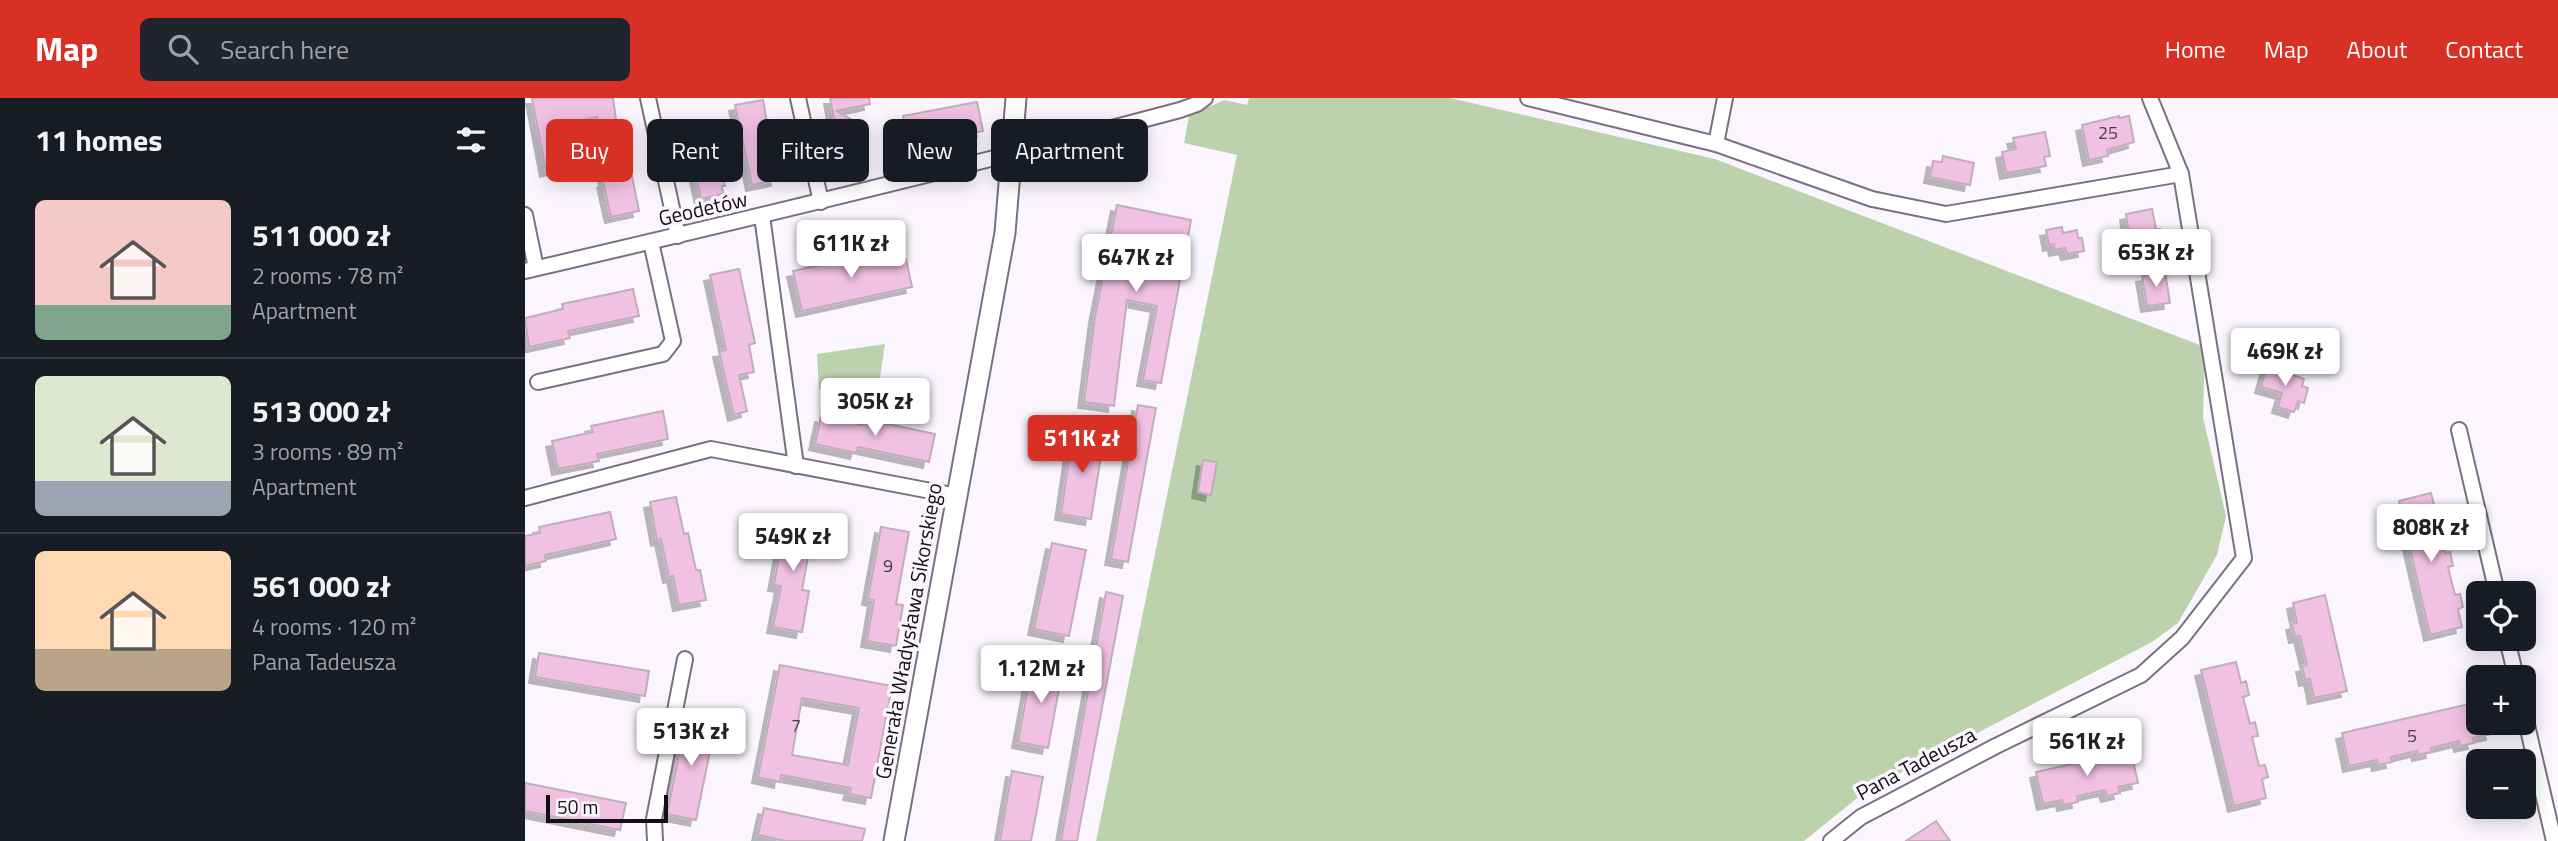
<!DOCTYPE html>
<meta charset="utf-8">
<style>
:root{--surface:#171b24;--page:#20242c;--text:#f1f3f6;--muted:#9ea1a6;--line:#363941;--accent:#d93025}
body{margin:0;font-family:"Titillium Web",sans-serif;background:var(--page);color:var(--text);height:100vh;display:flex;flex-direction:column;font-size:26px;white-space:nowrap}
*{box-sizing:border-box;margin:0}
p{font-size:23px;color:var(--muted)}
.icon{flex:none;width:38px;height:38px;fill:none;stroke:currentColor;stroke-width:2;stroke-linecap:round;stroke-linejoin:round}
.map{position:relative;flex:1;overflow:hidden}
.sheet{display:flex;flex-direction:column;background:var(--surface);width:525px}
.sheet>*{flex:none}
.guide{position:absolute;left:21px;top:21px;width:665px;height:63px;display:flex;gap:14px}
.controls{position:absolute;left:1941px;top:483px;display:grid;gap:14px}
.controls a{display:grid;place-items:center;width:70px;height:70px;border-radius:10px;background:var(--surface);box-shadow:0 4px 18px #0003;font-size:35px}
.scale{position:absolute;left:21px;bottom:18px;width:122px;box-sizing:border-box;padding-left:7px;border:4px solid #130f15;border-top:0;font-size:19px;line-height:24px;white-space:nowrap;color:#130f15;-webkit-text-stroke:5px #fbf6fe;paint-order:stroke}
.price{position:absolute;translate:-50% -60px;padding:0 16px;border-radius:7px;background:#fff;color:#222;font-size:23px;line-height:46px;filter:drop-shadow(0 2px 4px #0008)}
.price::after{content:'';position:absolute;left:50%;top:42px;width:21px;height:16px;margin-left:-10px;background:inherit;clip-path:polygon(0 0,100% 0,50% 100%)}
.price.on{background:var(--accent);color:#fff}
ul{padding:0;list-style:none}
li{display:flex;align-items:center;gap:21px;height:175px;padding:0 35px}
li+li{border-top:2px solid var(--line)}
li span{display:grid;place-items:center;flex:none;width:196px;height:140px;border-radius:10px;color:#555}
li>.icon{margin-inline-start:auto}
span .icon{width:84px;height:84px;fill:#fffc;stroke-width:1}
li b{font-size:30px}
h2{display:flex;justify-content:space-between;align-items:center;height:84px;padding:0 35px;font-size:30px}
.chip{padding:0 24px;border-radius:10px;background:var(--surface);box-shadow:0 4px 18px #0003;font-size:24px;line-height:63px}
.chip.on{background:var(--accent);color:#fff}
header{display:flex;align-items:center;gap:42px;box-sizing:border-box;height:98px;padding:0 35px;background:var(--accent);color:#fff}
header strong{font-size:33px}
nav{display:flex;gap:38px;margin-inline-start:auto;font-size:24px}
.search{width:490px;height:63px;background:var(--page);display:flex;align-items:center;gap:18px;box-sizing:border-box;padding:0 24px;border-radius:10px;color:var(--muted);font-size:26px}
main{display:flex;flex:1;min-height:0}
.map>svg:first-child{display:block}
.green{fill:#bcd2ad}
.building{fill:#f1c1e4;stroke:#c1adbb;stroke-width:2;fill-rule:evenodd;filter:url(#shadow)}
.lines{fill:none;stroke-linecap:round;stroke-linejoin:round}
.street-casing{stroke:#7b7081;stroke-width:18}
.secondary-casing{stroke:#7b7081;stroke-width:23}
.street{stroke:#fff;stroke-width:14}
.secondary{stroke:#fff;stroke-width:19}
.labels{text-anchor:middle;stroke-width:7;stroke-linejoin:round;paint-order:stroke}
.number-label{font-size:18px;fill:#4a3c49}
.street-label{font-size:21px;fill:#130f15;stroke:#fbf6fe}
</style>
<header>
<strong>Map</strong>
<div class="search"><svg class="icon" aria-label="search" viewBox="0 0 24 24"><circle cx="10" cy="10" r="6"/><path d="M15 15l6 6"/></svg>Search here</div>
<nav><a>Home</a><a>Map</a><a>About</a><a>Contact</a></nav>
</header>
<main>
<section class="sheet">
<h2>11 homes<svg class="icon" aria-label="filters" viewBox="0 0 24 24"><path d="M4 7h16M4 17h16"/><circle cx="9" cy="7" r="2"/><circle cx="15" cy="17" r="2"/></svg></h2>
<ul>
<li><span style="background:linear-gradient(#f6c9c9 75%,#7fa58c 0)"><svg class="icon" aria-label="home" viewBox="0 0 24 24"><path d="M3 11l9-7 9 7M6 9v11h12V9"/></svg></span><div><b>511 000 zł</b><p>2 rooms · 78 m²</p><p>Apartment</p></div></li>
<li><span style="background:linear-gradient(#dfe7d0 75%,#9aa5b1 0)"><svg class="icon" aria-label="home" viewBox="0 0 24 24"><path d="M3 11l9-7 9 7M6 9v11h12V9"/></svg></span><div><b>513 000 zł</b><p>3 rooms · 89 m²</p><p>Apartment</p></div></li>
<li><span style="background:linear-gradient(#ffd9b3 70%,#b9a48a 0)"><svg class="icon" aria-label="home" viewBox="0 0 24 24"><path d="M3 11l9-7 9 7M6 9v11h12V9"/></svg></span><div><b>561 000 zł</b><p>4 rooms · 120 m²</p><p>Pana Tadeusza</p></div></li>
</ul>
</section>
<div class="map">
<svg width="2033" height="743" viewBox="0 0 2033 743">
<defs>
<filter id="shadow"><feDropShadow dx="-6" dy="6" stdDeviation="0" flood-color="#0004"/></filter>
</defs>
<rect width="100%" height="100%" fill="#fbf6fe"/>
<g class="green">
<path d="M724 0H925L1190 61 1680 249 1678 319 1701 418 1692 457 1653 525 1627 544 1341 693 1279 743H571L712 57 659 45 664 18 699 2 722 7Z"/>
<path d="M360 246 352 299 294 291 292 256Z"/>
</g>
<g class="building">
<path d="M7 0H88L99 79 107 78 114 113 86 119 78 84 80 83 72 19 39 25 40 28 36 29 45 67 21 73Z"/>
<path d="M305 0H344L345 6 312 13 339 29 342 42 341 53 337 59 315 65 308 34 311 33Z"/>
<path d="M238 2 252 82 227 87 210 7Z"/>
<path d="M452 4 458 33 384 48 378 18Z"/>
<path d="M1594 18V20L1604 18 1609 44 1582 52 1583 58 1564 62 1557 27Z"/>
<path d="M187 23 200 88H197L198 96 176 101 160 27Z"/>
<path d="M1520 34 1525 58 1519 59 1521 68 1481 75 1477 54 1491 51 1488 40Z"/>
<path d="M1418 58 1449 65 1445 87 1405 79 1408 63 1417 64Z"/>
<path d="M592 107 666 122 636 285 618 282 632 208 602 202 589 308 559 304 570 219Z"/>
<path d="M1627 111 1631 131H1635L1637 146 1602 152 1600 145H1597L1595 132 1603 130 1601 116Z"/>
<path d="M1537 129 1538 135 1552 132 1553 140H1557L1559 153 1542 156 1540 150 1530 152 1529 146 1524 147 1521 132Z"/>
<path d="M364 152 367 164 381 161 387 189 277 213 268 173Z"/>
<path d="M214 171 230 245 224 247 229 274 214 277 222 313 209 317 194 253 201 252 185 177Z"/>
<path d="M1640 174 1645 205 1622 208 1617 178Z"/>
<path d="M108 191 114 218 43 233 45 240 4 249 0 220 38 211 37 206Z"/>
<path d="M1742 268 1779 281 1777 288 1783 290 1779 305 1773 303 1769 314 1753 309 1757 295 1736 289Z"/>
<path d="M613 307 631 310 603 464 586 461Z"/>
<path d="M138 313 143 341 72 356 74 363 33 371 27 343 68 334 66 328Z"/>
<path d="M296 318 337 327 339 321 410 336 404 364 333 349 331 355 290 346Z"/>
<path d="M548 334 579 339 566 421 536 416Z"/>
<path d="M678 362 692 364 686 397 673 394Z"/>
<path d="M1906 395 1911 414 1916 413 1919 427 1914 428 1920 455 1925 454 1928 468 1923 469 1930 497 1935 496 1938 509 1933 511 1937 529 1905 537 1874 403Z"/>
<path d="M151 399 159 436 163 435 171 472H175L181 502 154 507 148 478 144 479 136 441 132 442 125 404Z"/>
<path d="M85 414 91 441 20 457 21 463 0 468V438L15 435 14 429Z"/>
<path d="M262 416 290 420 277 492 284 493 277 534 248 529 256 488 249 487Z"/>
<path d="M356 429 384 434 371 506 378 507 371 548 342 543 349 502 343 501Z"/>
<path d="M527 445 561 452 544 538 509 531Z"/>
<path d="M581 494 598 498 552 743H536Z"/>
<path d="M1800 497 1822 593 1789 600 1785 581 1780 582 1777 568 1782 567 1775 538 1770 539 1767 526 1772 525 1768 505Z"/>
<path d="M14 555 124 573 120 598 10 579Z"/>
<path d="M508 563 538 569 523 650 493 644Z"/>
<path d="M1711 564 1716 585 1721 583 1724 597 1718 599 1725 626 1730 624 1733 638 1727 639 1734 668 1740 667 1743 679 1737 681 1741 700 1709 708 1676 572Z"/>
<path d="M255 567 367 588 346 700 324 696 326 690 256 677 255 684 233 679ZM277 600 334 610 323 667 267 657Z"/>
<path d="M1953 604V625H1964L1967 636 1948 640 1949 645 1935 648 1934 643 1906 650 1907 654 1893 657 1892 653 1866 659 1867 664 1853 667 1852 662 1824 668 1817 635Z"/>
<path d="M162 618 191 624 171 722 142 716Z"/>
<path d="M1606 653 1613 685 1593 689 1595 695 1582 698 1580 692 1552 698 1553 704 1538 707 1537 702 1518 706 1511 674Z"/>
<path d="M487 673 518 679 506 743H475Z"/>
<path d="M0 685 101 705 95 732 0 713Z"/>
<path d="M239 710 340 731 337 743H260L233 737Z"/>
<path d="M1411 723 1425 743H1381Z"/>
</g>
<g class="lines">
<defs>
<g id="street">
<path d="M123 0 153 138"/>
<path d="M273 0 296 104"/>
<path d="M1003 0 1191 46 1347 101 1421 116 1656 76"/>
<path d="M1191 46 1200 0"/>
<path d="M0 117 11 170"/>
<path d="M237 118 271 368"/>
<path d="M0 173C219 122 438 70 655 12L672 6 680 0"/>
<path d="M13 284 138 256 148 243 126 144"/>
<path d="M1934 332 1972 495"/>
<path d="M0 400 186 351 432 398"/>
<path d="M1982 541 1991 579"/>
<path d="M1998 610 2029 743"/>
<path d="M130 743 129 721 160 561"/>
<path d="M1306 743 1336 719 1471 648 1616 577 1657 540 1719 460 1656 76 1625 0"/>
</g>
<path id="secondary" d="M369 743 480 135 491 0"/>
</defs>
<use href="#street" class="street-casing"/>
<use href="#secondary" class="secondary-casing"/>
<use href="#street" class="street"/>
<use href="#secondary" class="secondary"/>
</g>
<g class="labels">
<g class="number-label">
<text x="1583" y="41">25</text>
<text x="363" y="474">9</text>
<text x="271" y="634">7</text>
<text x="1887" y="644">5</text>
</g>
<g class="street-label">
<text transform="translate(178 111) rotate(-13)" y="7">Geodetów</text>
<text transform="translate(384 533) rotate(-80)" y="7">Generała Władysława Sikorskiego</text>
<text transform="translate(1391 666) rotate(-28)" y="7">Pana Tadeusza</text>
</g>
</g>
</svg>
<div class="controls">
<a><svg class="icon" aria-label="locate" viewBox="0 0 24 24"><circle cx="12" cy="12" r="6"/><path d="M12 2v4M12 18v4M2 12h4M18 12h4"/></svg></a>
<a>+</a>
<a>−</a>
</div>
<div class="scale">50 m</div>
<b class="price" style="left:326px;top:182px">611K zł</b>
<b class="price" style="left:1631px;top:191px">653K zł</b>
<b class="price" style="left:611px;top:196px">647K zł</b>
<b class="price" style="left:1760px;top:290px">469K zł</b>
<b class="price" style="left:350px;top:340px">305K zł</b>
<b class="price on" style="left:557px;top:377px">511K zł</b>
<b class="price" style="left:1906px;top:466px">808K zł</b>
<b class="price" style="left:268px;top:475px">549K zł</b>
<b class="price" style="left:516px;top:607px">1.12M zł</b>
<b class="price" style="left:166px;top:670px">513K zł</b>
<b class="price" style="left:1562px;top:680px">561K zł</b>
<div class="guide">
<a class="chip on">Buy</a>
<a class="chip">Rent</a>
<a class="chip">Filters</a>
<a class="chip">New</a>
<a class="chip">Apartment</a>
</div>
</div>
</main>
